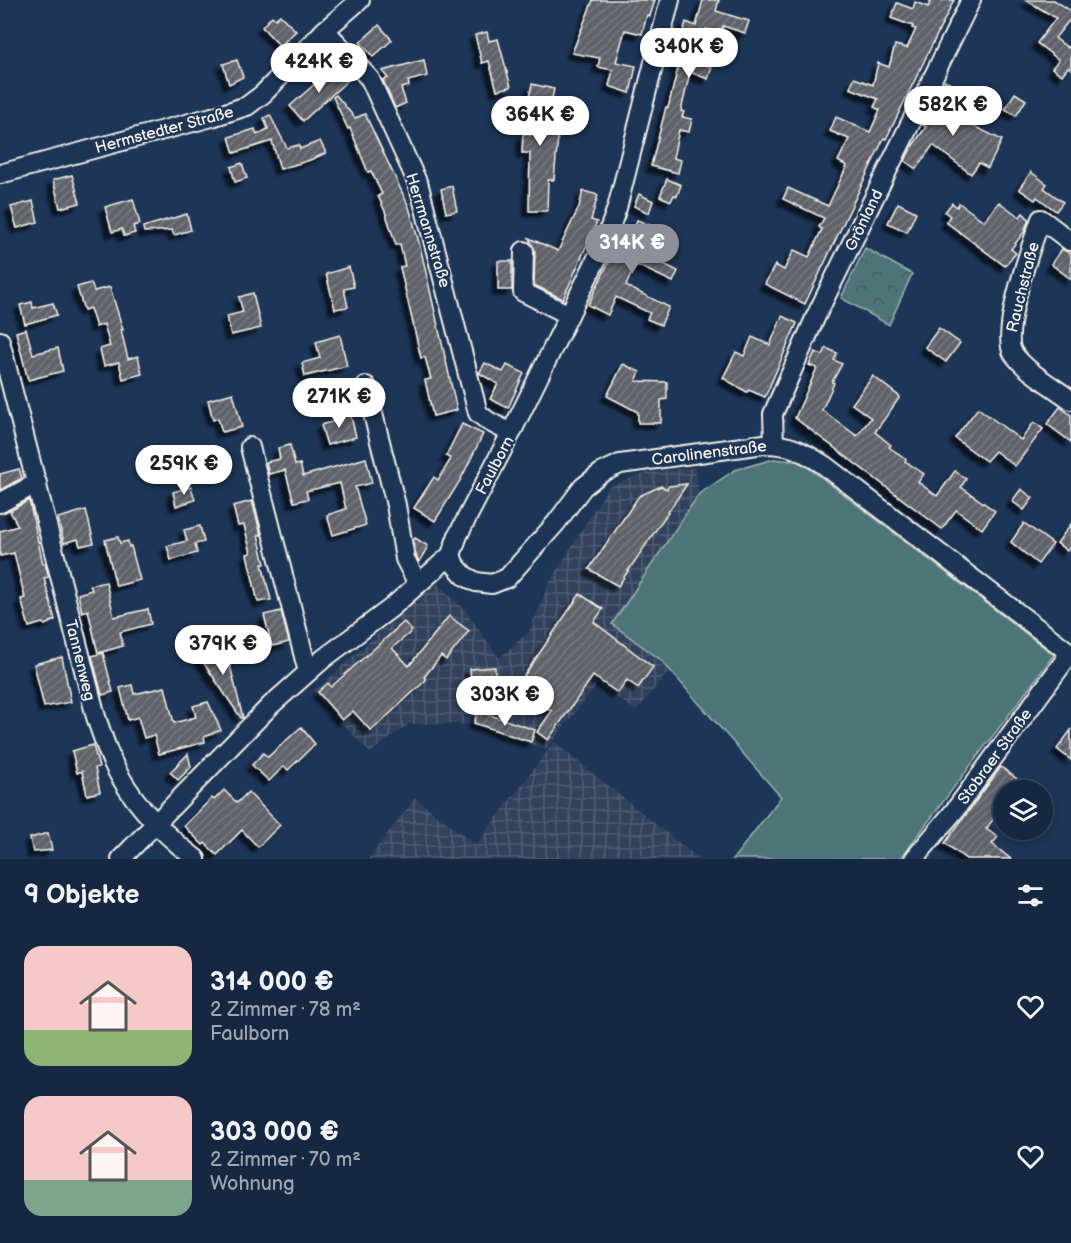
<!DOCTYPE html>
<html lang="de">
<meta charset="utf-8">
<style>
:root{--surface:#162841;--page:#1f3048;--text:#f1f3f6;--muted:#9ea6b1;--line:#35445a;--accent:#8c9099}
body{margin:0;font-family:"Balsamiq Sans",sans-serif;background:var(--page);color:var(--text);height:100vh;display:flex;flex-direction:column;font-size:22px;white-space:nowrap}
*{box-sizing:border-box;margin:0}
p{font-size:20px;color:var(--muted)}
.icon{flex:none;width:33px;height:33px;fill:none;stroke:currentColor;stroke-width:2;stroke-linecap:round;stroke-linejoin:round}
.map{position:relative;height:859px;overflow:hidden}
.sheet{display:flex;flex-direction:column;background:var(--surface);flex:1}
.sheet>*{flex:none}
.fabs{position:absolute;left:993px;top:780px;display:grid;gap:12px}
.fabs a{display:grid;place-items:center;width:60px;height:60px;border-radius:50%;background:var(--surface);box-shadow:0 3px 9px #0003,0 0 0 2px var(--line);font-size:30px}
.price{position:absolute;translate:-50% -51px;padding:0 14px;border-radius:21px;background:#fff;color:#222;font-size:20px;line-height:39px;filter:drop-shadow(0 2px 3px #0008)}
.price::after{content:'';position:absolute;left:50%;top:36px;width:18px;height:14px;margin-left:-9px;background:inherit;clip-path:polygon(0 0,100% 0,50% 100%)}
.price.on{background:var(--accent);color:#fff}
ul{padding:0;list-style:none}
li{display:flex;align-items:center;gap:18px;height:150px;padding:0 24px}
li span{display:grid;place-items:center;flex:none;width:168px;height:120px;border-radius:18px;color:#555}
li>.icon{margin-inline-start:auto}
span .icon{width:72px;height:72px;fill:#fffc;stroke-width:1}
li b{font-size:26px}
h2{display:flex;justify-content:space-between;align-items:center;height:72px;padding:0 24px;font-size:26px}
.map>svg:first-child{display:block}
.industrial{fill:url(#industrial-grid)}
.green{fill:#4d7478;stroke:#a0b2b0;stroke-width:1.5}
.forest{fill:url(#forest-crowns);stroke:#a0b2b0;stroke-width:1.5}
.building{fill:url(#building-hatch);stroke:#f4f1e8;stroke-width:1.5;filter:url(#shadow)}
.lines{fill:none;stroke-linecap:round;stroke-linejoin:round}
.minor-casing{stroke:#f4f1e8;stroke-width:22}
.minor{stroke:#1d3557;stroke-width:18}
.labels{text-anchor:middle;stroke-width:4.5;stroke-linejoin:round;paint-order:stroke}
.street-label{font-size:16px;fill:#f4f1e8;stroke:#1d3557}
</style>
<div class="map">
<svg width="1071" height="859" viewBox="0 0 1071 859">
<defs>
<pattern id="industrial-grid" width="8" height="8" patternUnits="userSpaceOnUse" patternTransform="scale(1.5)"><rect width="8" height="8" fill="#31425d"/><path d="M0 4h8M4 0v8" fill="none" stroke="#4f5e74"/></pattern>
<pattern id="forest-crowns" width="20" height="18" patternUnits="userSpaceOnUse" patternTransform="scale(1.5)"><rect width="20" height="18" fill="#4d7478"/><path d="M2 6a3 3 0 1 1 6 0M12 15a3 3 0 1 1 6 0" fill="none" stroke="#4b5c5c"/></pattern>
<pattern id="building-hatch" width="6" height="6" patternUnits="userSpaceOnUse" patternTransform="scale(1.5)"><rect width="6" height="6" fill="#61626b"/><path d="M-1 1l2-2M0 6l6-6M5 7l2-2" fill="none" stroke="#787980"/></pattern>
<filter id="shadow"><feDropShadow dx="-5.5" dy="5.5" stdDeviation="1.5" flood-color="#0009"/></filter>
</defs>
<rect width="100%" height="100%" fill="#1d3557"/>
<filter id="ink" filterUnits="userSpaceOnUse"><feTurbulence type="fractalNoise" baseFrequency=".0167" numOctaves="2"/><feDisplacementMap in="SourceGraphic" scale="12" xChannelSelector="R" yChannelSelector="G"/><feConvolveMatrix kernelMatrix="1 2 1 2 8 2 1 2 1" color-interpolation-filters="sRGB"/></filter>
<g filter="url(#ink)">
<g class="industrial">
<path d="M695 467 699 494 613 624 661 660 670 670 636 711 598 684 546 749 470 724H409L370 753 313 692 436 582 466 611 499 658 529 632 548 585 608 487 647 473Z"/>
<path d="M554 742 699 859H368L415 798 476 845Z"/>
</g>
<path class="green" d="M774 459 801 462 1054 655 900 859H733L781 797 661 660 612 624 699 494 735 470Z"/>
<path class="forest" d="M865 248 912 274 889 325 841 298Z"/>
<g class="building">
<path d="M593 0H655L650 16 647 15 642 34 625 30 616 62 636 66 630 93 609 86 613 70 598 67 600 58 572 53Z"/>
<path d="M703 0H719L716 11 749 21 745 33 723 26 721 33 706 29 699 62 712 67 708 79 690 72 681 111 684 112 682 117 692 119 689 132 679 130 673 158 681 160 678 173 651 166 666 107 668 108 678 68 676 67 677 54 686 22 696 26Z"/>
<path d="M931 0H954L886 139 884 138 805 304 765 284 775 265 784 270 794 250 809 257 822 229 819 227 824 218 783 199 788 188 828 206 847 166 838 161 849 139 830 131 836 117 870 132 880 110 874 107 878 99 850 88 854 78 873 85 878 63 889 67 895 45 907 48 916 29 912 28 913 26 891 18 897 3 913 9 915 2 928 7Z"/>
<path d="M1026 0H1054L1071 11V18L1055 38 1068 48 1071 44V69L1068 67 1062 75 1052 68 1059 60 1037 43 1056 18Z"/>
<path d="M280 15 296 31 280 46 262 27 272 16 275 19Z"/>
<path d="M379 25 392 40 373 57 360 42Z"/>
<path d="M487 32 489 41 498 39 511 87 497 90 489 61 482 63 475 35Z"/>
<path d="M237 60 243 77 229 84 223 64Z"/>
<path d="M424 60 427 76 408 81 409 86 401 88 406 103 395 108 383 80 388 78 382 71Z"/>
<path d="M335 66 347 81 303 121 290 106Z"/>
<path d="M945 81 959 88 946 112 1002 140 988 168 979 163 971 174 933 145 916 169 905 161 911 148 926 127 923 125 941 94 939 92Z"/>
<path d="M532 84 554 89 544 136H558L554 180H548L547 211H529L530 153H522L523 134 531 135 526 111Z"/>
<path d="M1015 93 1026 100 1016 116 1005 109Z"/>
<path d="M336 95 355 118 365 114 409 207 420 246 457 410 433 416 425 380 431 379 425 357 421 358 400 267 405 266 400 244 396 245 385 211 378 196 382 194 371 171 368 172 350 128 348 129 333 97Z"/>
<path d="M270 115 287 148 299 145 300 149 320 141 326 153 310 160 280 169 272 141 234 153 229 137 255 129 257 135 268 129 264 118Z"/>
<path d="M242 163 247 178 235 182 231 167Z"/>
<path d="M1031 172 1047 184 1044 188 1063 202 1056 211 1037 197 1035 200 1019 189Z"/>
<path d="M72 175 80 203 60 208 53 180Z"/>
<path d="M667 179 681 185 677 196 674 195 671 201 660 196Z"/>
<path d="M452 186 457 211 446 213 441 189Z"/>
<path d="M583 191 598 195 591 220 597 222 563 299 534 285 535 251 529 238 558 251 579 207Z"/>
<path d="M639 194 653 201 649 213 634 206Z"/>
<path d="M133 199 140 224 133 226 135 233 124 236 122 229 112 232 105 207Z"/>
<path d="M33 201 38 222 17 228 11 207Z"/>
<path d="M999 202 1020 217 1023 213 1029 219 1024 232 1011 249 1016 253 1005 266 946 222 950 216 945 212 952 203 957 207 959 203 984 221Z"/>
<path d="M898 203 916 212 907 232 888 223Z"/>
<path d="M187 214 191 230 174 235 172 230 144 232 143 227Z"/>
<path d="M637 220 657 228 648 256 678 271 673 282 635 264 626 286 669 307 661 325 647 319 650 313 616 297 608 315 588 305 619 241 628 246Z"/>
<path d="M1062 249 1071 254V279L1051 264Z"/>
<rect x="498" y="261" width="14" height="29"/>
<path d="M349 267 354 287 344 289 348 307 335 309 326 274Z"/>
<path d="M91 283 94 291 110 287 123 330H121L128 359 138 356 142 374 123 379 119 362 104 366 100 349 110 346 104 324 96 327 90 308 84 310 77 287Z"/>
<path d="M253 293 261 328 231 335 227 316 243 312 239 297Z"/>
<path d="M32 302 33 308 53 303 57 315 25 324 20 305Z"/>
<path d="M782 316 797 323 765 397 749 390 747 392 723 378 736 352 744 356 752 337 770 345Z"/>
<path d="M939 328 960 343 946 362 925 347Z"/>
<path d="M26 329 33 354 58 348 63 371 28 380 16 332Z"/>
<path d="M340 335 347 366 305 376 302 363 320 358 316 342Z"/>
<path d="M826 348 837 353 834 360 842 364 832 382 834 383 822 410 857 436 871 418 852 404 873 376 900 397 875 432 891 445 889 447 906 459 905 461 924 474 918 482 937 496 955 471 966 479 961 487 995 511 982 529 956 510 942 529 795 418 817 368 809 365 815 352 823 355Z"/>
<path d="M485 363 503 372 507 365 524 373 508 408 490 399 498 384 479 373Z"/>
<path d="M623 364 640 372 636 381 667 382V399L661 400V423H638V412L607 396Z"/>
<path d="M233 393 242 427 222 432 218 418 213 420 208 400Z"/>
<path d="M1060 407 1071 415V442L1047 424Z"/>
<path d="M978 408 1021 440 1034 422 1043 429 1015 466 995 451 986 461 955 438Z"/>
<path d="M350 412 356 437 327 445 321 425 335 421 334 417Z"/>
<path d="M462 424 483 434 461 479 435 521 414 508 434 477 438 480 451 459 446 456Z"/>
<path d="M290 445 295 465 300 464 303 476 366 458 372 483 355 487 366 525 333 535 327 515 346 509 340 483 306 491 308 499 294 502 285 470 269 474 266 462 280 459 278 448Z"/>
<path d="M19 469 22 478 0 490V474Z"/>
<path d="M687 484 618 586 589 569 639 496 661 486 667 489 669 486Z"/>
<path d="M191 487 195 500 176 506 173 492Z"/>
<path d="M1021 489 1033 498 1024 510 1012 501Z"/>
<path d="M29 500 43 564 45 563 49 577 44 578 55 620 45 625 42 623 29 627 21 599 25 598 14 553 0 556V531L18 526 10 511Z"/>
<path d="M252 501 261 535H258L265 564H262L271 600 258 602 247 554 251 553 244 525 238 526 233 506Z"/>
<path d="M86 510 94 543 80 546 78 539 64 543 58 518Z"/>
<path d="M1024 523 1053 544 1038 564 1011 542Z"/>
<path d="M1071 524V545L1067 551 1057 543Z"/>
<path d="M200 526 204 542 195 544 197 553 171 560 167 546 187 541 184 530Z"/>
<path d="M118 537 120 543 128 541 129 547 131 546 140 580 116 586 105 540Z"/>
<path d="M415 538 428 546 419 562 416 555 413 541Z"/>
<path d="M106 582 114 617 148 609 151 624 120 632 123 646 98 653 88 610 82 612 78 594 92 590 90 585Z"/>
<path d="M580 594 603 609 594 622 653 667 638 688 627 680 618 693 593 676 548 740 537 732 552 711 491 691 494 681 471 682 470 669 495 667V679L517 686Z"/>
<path d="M281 611 289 642 272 646 264 615Z"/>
<path d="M449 616 469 631 446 660 441 656 424 677 426 680 371 731 353 711 342 720 318 692 328 683 331 687 404 622 412 631 392 648 409 666Z"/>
<path d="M226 649 243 718H241L199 656Z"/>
<path d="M103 653 113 692 102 695 92 656Z"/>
<path d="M62 657 71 702 44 707 34 664Z"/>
<path d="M132 685 134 694 165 687 174 723 196 717 193 706 208 702 221 730 204 737 205 742 159 754 154 735 144 738 138 717 128 720 120 688Z"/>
<path d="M478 711 535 730 531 742 474 723Z"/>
<path d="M301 727 315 744 288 770 284 766 269 781 252 765 263 753 268 757Z"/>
<path d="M1071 730V760L1057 749Z"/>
<path d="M93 745 99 767 95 768 100 792 87 795 82 771 77 773 72 751Z"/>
<path d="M188 754 191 767 178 780 170 772Z"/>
<path d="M1001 767 1032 790H1004V805L986 829 998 837 992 844 1011 859H966L945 843Z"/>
<path d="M224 790 237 803 248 792 280 825 258 847 242 830 217 855 205 843 203 845 184 826 212 798 214 800Z"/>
<path d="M48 833 52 850 33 852 30 838Z"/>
</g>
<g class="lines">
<defs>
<g id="minor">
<path d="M325 30 370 79 419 186 478 413 488 421 511 433"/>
<path d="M0 174 212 117 247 106 263 94 325 30 360 0"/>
<path d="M1070 241 1041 219C1032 243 1000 333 1013 353 1025 371 1054 387 1071 400"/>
<path d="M524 251 523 292 569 315"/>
<path d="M0 341 96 717C101 732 106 747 112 761 130 800 162 833 196 859"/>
<path d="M366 386 396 505 405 559 418 584"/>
<path d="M774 444 773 414 816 316 971 0"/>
<path d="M250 447 308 672"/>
<path d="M0 503 37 483"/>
<path d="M451 555 455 565 465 576 476 582 492 584 507 578 556 523 583 487 601 473 620 464 764 444C791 444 802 451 824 465L1070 653"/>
<path d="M121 859 271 705 323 659 391 608 451 555 458 535 511 433 604 244 617 208 670 0"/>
<path d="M914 859 955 810 1071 652"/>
</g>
</defs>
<use href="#minor" class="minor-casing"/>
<use href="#minor" class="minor"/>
</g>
</g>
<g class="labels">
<g class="street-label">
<text transform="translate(164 129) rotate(-15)" y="6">Hermstedter Straße</text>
<text transform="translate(863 220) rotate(-64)" y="6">Grönland</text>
<text transform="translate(429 230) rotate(73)" y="6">Herrmannstraße</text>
<text transform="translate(1022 287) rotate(-76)" y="6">Rauchstraße</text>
<text transform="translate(709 452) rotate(-7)" y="6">Carolinenstraße</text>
<text transform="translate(494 465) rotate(-62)" y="6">Faulborn</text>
<text transform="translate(81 660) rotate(76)" y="6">Tannenweg</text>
<text transform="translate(994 756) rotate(-54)" y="6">Stobraer Straße</text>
</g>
</g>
</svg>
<div class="fabs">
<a><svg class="icon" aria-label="layers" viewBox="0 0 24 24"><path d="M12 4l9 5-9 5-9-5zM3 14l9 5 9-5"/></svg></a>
</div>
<b class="price" style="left:689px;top:79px">340K €</b>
<b class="price" style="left:319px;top:94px">424K €</b>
<b class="price" style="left:953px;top:137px">582K €</b>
<b class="price" style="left:540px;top:147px">364K €</b>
<b class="price on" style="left:632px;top:275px">314K €</b>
<b class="price" style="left:339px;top:429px">271K €</b>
<b class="price" style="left:184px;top:496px">259K €</b>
<b class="price" style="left:223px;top:676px">379K €</b>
<b class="price" style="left:505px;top:727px">303K €</b>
</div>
<section class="sheet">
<h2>9 Objekte<svg class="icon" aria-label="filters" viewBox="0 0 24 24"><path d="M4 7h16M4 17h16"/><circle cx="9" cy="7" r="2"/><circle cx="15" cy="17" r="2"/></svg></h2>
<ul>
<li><span style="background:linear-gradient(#f6c9c9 70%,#8fb573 0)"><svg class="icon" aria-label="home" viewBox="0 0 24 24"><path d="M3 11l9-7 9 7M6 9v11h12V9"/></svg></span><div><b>314 000 €</b><p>2 Zimmer · 78 m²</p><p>Faulborn</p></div><svg class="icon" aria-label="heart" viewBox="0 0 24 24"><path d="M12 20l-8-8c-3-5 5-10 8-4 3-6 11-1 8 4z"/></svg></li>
<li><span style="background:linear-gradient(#f6c9c9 70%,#7fa58c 0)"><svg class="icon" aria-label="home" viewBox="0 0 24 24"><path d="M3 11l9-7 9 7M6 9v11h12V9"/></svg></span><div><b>303 000 €</b><p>2 Zimmer · 70 m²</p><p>Wohnung</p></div><svg class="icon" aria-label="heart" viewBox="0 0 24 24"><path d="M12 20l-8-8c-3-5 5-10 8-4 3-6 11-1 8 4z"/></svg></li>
</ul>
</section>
